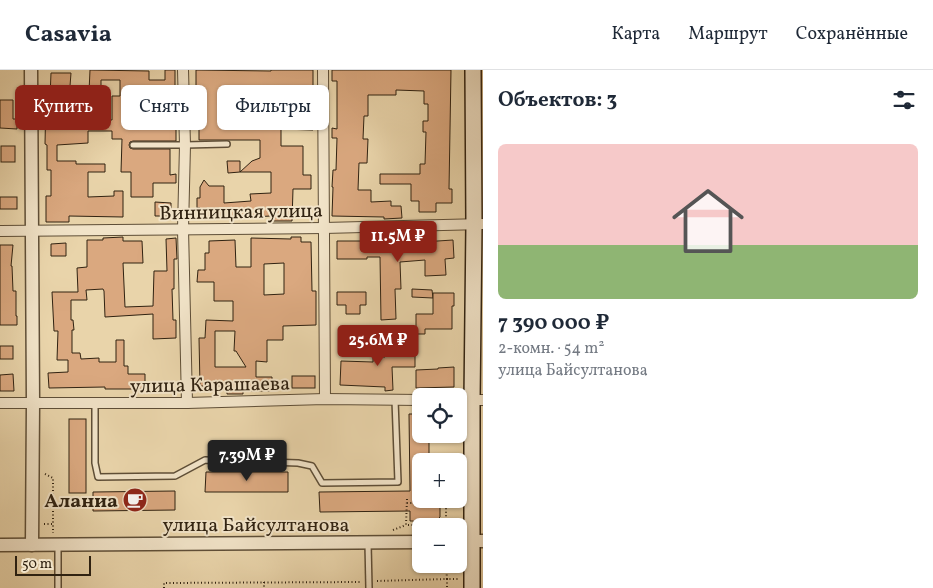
<!DOCTYPE html>
<html lang="ru">
<meta charset="utf-8">
<style>
:root{--surface:#fff;--page:#f6f6f7;--text:#1f2937;--muted:#747a83;--line:#e0e1e3;--accent:#8f2418}
body{margin:0;font-family:Vollkorn,serif;background:var(--page);color:var(--text);height:100vh;display:flex;flex-direction:column;font-size:19px;white-space:nowrap}
*{box-sizing:border-box;margin:0}
p{font-size:16px;color:var(--muted)}
.icon{flex:none;width:28px;height:28px;fill:none;stroke:currentColor;stroke-width:2;stroke-linecap:round;stroke-linejoin:round}
.map{position:relative;flex:1;overflow:hidden}
.side{display:flex;flex-direction:column;background:var(--surface);width:450px}
.side>*{flex:none}
.hud{position:absolute;left:15px;top:15px;width:392px;height:45px;display:flex;gap:10px}
.fabs{position:absolute;left:412px;top:318px;display:grid;gap:10px}
.fabs a{display:grid;place-items:center;width:55px;height:55px;border-radius:8px;background:var(--surface);box-shadow:0 1px 4px #0004;font-size:25px}
.scale{position:absolute;left:15px;bottom:12px;width:76px;box-sizing:border-box;padding-left:5px;border:2px solid #302211;border-top:0;font-size:14px;line-height:18px;white-space:nowrap;color:#302211;-webkit-text-stroke:4px #f1e3c8;paint-order:stroke}
.price{position:absolute;translate:-50% -42px;padding:0 11px;border-radius:5px;background:var(--accent);color:#fff;font-size:16px;line-height:32px;filter:drop-shadow(0 1px 2px #0008)}
.price::after{content:'';position:absolute;left:50%;top:30px;width:15px;height:11px;margin-left:-8px;background:inherit;clip-path:polygon(0 0,100% 0,50% 100%)}
.price.current{background:#222;color:#fff}
ul{padding:0;list-style:none}
li{display:grid;align-content:center;gap:10px;height:265px;padding:0 15px}
li+li{border-top:1px solid var(--line)}
li span{display:grid;place-items:center;height:155px;border-radius:8px;color:#555}
li>.icon{margin-inline-start:auto}
span .icon{width:90px;height:90px;fill:#fffc;stroke-width:1}
li b{font-size:21px}
h2{display:flex;justify-content:space-between;align-items:center;height:60px;padding:0 15px;font-size:21px}
.pill{padding:0 18px;border-radius:8px;background:var(--surface);box-shadow:0 1px 4px #0004;font-size:18px;line-height:45px}
.pill.current{background:var(--accent);color:#fff}
header{display:flex;align-items:center;gap:30px;box-sizing:border-box;height:70px;padding:0 25px;background:var(--surface);border-bottom:1px solid var(--line)}
header strong{font-size:24px}
nav{display:flex;gap:28px;margin-inline-start:auto;font-size:18px}
main{display:flex;flex:1;min-height:0}
.map>svg:first-child{display:block}
.building{fill:#daa87f;stroke:#302211;fill-rule:evenodd}
.lines{fill:none;stroke-linecap:round;stroke-linejoin:round}
.service-casing{stroke:#5e4e37;stroke-width:8}
.minor-casing{stroke:#5e4e37;stroke-width:12}
.tertiary-casing{stroke:#5e4e37;stroke-width:15}
.secondary-casing{stroke:#302211;stroke-width:18}
.path{stroke:#302211;stroke-width:2;stroke-dasharray:1 2.5;stroke-linecap:butt}
.service{stroke:#f1e3c8;stroke-width:5}
.minor{stroke:#f1e3c8;stroke-width:10}
.tertiary{stroke:#f1e3c8;stroke-width:12}
.secondary{stroke:#f1e3c8;stroke-width:15}
.labels{text-anchor:middle;stroke-width:4;stroke-linejoin:round;paint-order:stroke}
.street-label{font-size:20px;fill:#302211;stroke:#f1e3c8}
.poi-label{font-size:20px;font-weight:bold;fill:#302211;stroke:#f1e3c8;text-anchor:end}
</style>
<header>
<strong>Casavia</strong>
<nav><a>Карта</a><a>Маршрут</a><a>Сохранённые</a></nav>
</header>
<main>
<div class="map">
<svg width="483" height="518" viewBox="0 0 483 518">
<rect width="100%" height="100%" fill="#e9d4aa"/>
<filter id="stains"><feTurbulence type="fractalNoise" baseFrequency=".004" numOctaves="4"/><feColorMatrix values="0 0 0 0 .2 0 0 0 0 .09 0 0 0 0 .02 0 0 0 .5 -.17"/></filter>
<radialGradient id="worn" r=".72"><stop offset=".6" stop-color="#630" stop-opacity="0"/><stop offset="1" stop-color="#630" stop-opacity=".3"/></radialGradient>
<g class="building">
<path d="M90 0 149 1V10H165V0H175V22H173V38H146V59H176V71H133L130 72 129 75 130 78 133 79H170V105L176 104V113H153V127H131V102H121L122 69H112V61H88V73L57 75V91H76V94H105V102H88V127L114 126V121H123V147L69 146V152H46V126H51V100H47V75L45 74 46 27H50L51 3H71L70 16 89 17 87 49 112 50V26H120V10H101V22H89Z"/>
<path d="M196 0 271 1V0H313V17L289 18 288 41 314 42 313 60 281 59V76H303V105H311V119H293L292 151H271V146L252 147 251 145 230 147 200 146V138H197V128H200V117L204 110 209 116H224V133L251 131 250 124 271 123V102H240L252 91 260 88V70H199V41H195V25H196ZM227 25H247V50H226Z"/>
<path d="M332 0H451L449 119H452V133H436V142H419V131H411V114H380V104H420V94H425L426 62H423V51H428V34H424V21L396 20V25H368V46H364L363 69H368L367 93H359L358 120H371V132L391 131V136H401L402 148 384 149V147L332 146 333 117H332L333 100H336L337 68H332V58L337 59V11H332Z"/>
<path d="M0 30H13V49H17V59L0 58Z"/>
<rect x="1" y="76" width="14" height="16"/>
<path d="M227 91H240V102L228 103Z"/>
<rect x="0" y="127" width="17" height="12"/>
<path d="M155 132 171 133V146H155Z"/>
<path d="M417 166V169L422 168V172L453 170 454 188 445 189 446 205 425 206V190L400 192 401 219H395L396 249 381 250 380 187H367V189H337V171H376V174L408 172V167Z"/>
<path d="M123 167V171H142L143 193H123L125 237 153 236 154 201H167L166 169 176 168 177 189H174V219H172L173 250H176V268L153 269V244L105 247 104 221 103 219 86 220 87 230H71V250H73L74 260H72V283H80L81 289 99 288V292H116V270H124V296H128V304H145V319H105V317L49 318 48 303 68 302V290H57L58 261H54L52 222H78L77 198 87 197V170H103V168Z"/>
<path d="M291 167H301V172H311L312 221H316V255L283 256V270H267V292L256 291V307H272V321H243V324H227V316H200L199 268H205L206 250 233 251V231H214V212H197L198 200H205V183H209V171L235 170 236 197H251V168L291 169ZM284 193V224L264 225V194ZM215 261H235L234 281H236L246 297H215Z"/>
<path d="M66 173V186H51V174Z"/>
<path d="M0 175H13L11 196H12L13 221H16V246H17V255H0Z"/>
<path d="M412 219 432 220 433 228 412 227Z"/>
<path d="M337 222H366V235H360V244H346V235H337Z"/>
<path d="M433 223H454V236H452V259H425V264H416V244H433Z"/>
<path d="M385 268H407V284H415V297H392L393 320 385 321V317L340 315 341 291 373 292V286L385 287Z"/>
<rect x="0" y="276" width="13" height="13"/>
<path d="M454 297V317L416 318V300L438 299V298Z"/>
<path d="M13 304 14 321H0V305Z"/>
<rect x="292" y="306" width="23" height="12"/>
<path d="M409 344H421V364H429V391H421V435H440V447L438 449 435 451H410V441L320 442 319 422 410 421Z"/>
<rect x="69" y="349" width="17" height="74"/>
<path d="M206 402H288V422H205Z"/>
<path d="M175 421V440L93 441V422Z"/>
</g>
<g class="lines">
<defs>
<g id="service">
<path d="M133 75H185L227 74"/>
<path d="M95 333V393L98 407 175 406 205 390 298 393 312 396 322 413 398 412 395 330"/>
<path d="M368 473 369 518"/>
<path d="M58 474V518"/>
</g>
<g id="minor">
<path d="M183 0 185 75 183 159 187 333"/>
<path d="M323 0 325 329"/>
<path d="M0 161 324 158 483 154"/>
<path d="M459 330H483"/>
<path d="M0 333H187L325 329 421 330"/>
</g>
<g id="tertiary">
<path d="M31 0 33 333 32 475"/>
<path d="M459 471H483"/>
<path d="M0 475 421 472"/>
</g>
<path id="secondary" d="M472 518V330L474 154 473 0"/>
</defs>
<use href="#service" class="service-casing"/>
<use href="#minor" class="minor-casing"/>
<use href="#tertiary" class="tertiary-casing"/>
<use href="#secondary" class="secondary-casing"/>
<g class="path">
<path d="M45 404 53 408V454"/>
<path d="M407 429 406 455H448L446 448V432L407 433"/>
<path d="M44 454H53V463"/>
<path d="M448 456V455L459 451"/>
<path d="M393 460 406 455"/>
<path d="M446 494 447 509H459"/>
<path d="M377 511 447 509V518"/>
<path d="M264 512V518"/>
<path d="M164 518V513L362 512"/>
</g>
<use href="#service" class="service"/>
<use href="#minor" class="minor"/>
<use href="#tertiary" class="tertiary"/>
<use href="#secondary" class="secondary"/>
</g>
<defs>
<symbol id="cafe-disc" viewBox="-11 -11 22 22"><circle r="9.5" fill="#8f2418" stroke="#f1e3c8"/><path d="M-5.5-4.5H6V0H3Q3 3.5 0 3.5H-2.5Q-5.5 3.5-5.5 0ZM3-3.2v2h1.7v-2ZM-6 4.5H4V6H-6Z" fill="#fff"/></symbol>
</defs>
<g fill-rule="evenodd">
<use href="#cafe-disc" x="121" y="416" width="28" height="28"/>
</g>
<g class="labels">
<g class="street-label">
<text transform="translate(241 141) rotate(-1)" y="7">Винницкая улица</text>
<text transform="translate(210 314) rotate(-1)" y="7">улица Карашаева</text>
<text x="256" y="461">улица Байсултанова</text>
</g>
<g class="poi-label">
<text x="118" y="437">Аланиа</text>
</g>
</g>
<rect width="100%" height="100%" filter="url(#stains)"/>
<rect width="100%" height="100%" fill="url(#worn)"/>
</svg>
<div class="fabs">
<a><svg class="icon" aria-label="locate" viewBox="0 0 24 24"><circle cx="12" cy="12" r="6"/><path d="M12 2v4M12 18v4M2 12h4M18 12h4"/></svg></a>
<a>+</a>
<a>−</a>
</div>
<div class="scale">50 m</div>
<b class="price" style="left:398px;top:193px">11.5M ₽</b>
<b class="price" style="left:378px;top:297px">25.6M ₽</b>
<b class="price current" style="left:247px;top:412px">7.39M ₽</b>
<div class="hud">
<a class="pill current">Купить</a>
<a class="pill">Снять</a>
<a class="pill">Фильтры</a>
</div>
</div>
<section class="side">
<h2>Объектов: 3<svg class="icon" aria-label="filters" viewBox="0 0 24 24"><path d="M4 7h16M4 17h16"/><circle cx="9" cy="7" r="2"/><circle cx="15" cy="17" r="2"/></svg></h2>
<ul>
<li><span style="background:linear-gradient(#f6c9c9 65%,#8fb573 0)"><svg class="icon" aria-label="home" viewBox="0 0 24 24"><path d="M3 11l9-7 9 7M6 9v11h12V9"/></svg></span><div><b>7 390 000 ₽</b><p>2-комн. · 54 m²</p><p>улица Байсултанова</p></div></li>
</ul>
</section>
</main>
